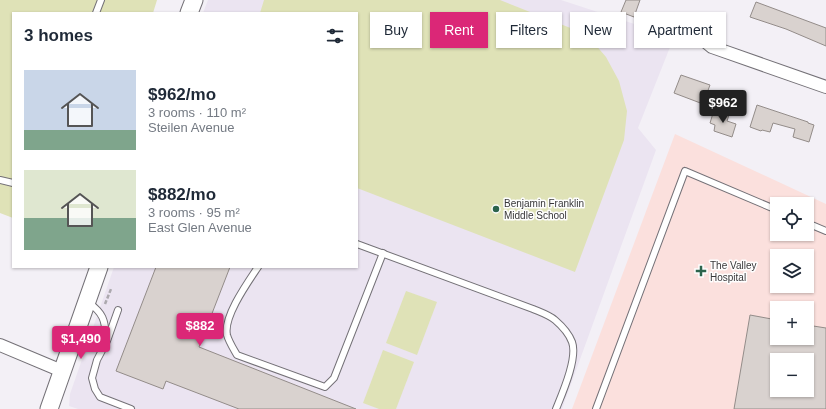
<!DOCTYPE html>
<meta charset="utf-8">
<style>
:root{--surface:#fff;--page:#f6f6f7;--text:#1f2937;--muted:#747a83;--accent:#db2777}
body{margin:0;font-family:Arial,sans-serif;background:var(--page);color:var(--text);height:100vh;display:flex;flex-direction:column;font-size:15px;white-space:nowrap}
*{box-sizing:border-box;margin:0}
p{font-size:13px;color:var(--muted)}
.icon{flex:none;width:22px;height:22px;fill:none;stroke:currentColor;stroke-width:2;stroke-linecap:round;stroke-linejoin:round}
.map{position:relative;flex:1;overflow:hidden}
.sheet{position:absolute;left:12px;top:12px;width:346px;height:256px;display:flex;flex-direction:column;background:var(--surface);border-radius:0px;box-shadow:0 1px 3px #0004}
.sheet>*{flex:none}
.guide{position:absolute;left:370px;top:12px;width:380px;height:36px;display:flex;gap:8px}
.buttons{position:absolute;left:770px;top:197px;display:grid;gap:8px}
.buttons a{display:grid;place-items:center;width:44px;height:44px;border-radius:0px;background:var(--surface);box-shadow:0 1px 3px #0004;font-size:20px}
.price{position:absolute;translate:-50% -34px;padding:0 9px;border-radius:4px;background:var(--accent);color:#fff;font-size:13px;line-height:26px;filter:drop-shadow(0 1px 2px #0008)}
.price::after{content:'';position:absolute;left:50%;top:24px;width:12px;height:9px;margin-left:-6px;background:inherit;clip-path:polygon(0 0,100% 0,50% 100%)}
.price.on{background:#222;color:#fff}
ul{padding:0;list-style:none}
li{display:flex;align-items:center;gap:12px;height:100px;padding:0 12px}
li span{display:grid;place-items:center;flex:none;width:112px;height:80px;border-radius:0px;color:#555}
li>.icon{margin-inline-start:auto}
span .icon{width:48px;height:48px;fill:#fffc;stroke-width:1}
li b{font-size:17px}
h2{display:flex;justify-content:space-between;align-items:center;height:48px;padding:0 12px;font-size:17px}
.chip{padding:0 14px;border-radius:0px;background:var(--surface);box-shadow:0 1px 3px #0004;font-size:14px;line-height:36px}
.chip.on{background:var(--accent);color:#fff}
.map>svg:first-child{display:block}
.built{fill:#ebe4f1}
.medical{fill:#fbe0dd;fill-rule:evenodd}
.green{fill:#dfe2b7}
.building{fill:#d9d2cf;stroke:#938c89;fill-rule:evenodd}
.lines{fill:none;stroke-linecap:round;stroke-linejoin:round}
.lane-casing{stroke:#747177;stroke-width:8}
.street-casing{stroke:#747177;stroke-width:14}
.secondary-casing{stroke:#747177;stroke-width:19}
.path{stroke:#aca9ae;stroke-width:2.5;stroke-dasharray:4 2;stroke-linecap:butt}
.lane{stroke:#fff;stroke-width:6}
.street{stroke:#fff;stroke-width:12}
.secondary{stroke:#fff;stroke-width:17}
.poi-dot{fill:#2c644c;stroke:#fefefe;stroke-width:1.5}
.labels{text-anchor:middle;stroke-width:3;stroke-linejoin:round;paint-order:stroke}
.poi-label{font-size:10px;fill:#383739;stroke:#fefefe;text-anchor:start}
</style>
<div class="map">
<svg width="826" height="409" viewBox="0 0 826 409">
<rect width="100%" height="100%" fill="#f3f0f6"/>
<path class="built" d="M208 0H561L674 37 638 128 656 150 562 409H78L69 406 70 394 114 267H357V13H203Z"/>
<path class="medical" d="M675 134 826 204V409H572ZM777 204H807V234H777ZM777 256H807V286H777ZM777 308H807V338H777ZM777 360H807V390H777Z"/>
<g class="green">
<path d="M0 0H157L153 13H13V218L0 213Z"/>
<path d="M264 0H500L578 31 594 43 606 57 619 81 627 111 624 140 575 272 357 188V13H260Z"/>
<path d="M406 291 437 302 417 355 386 343Z"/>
<path d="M383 350 414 362 396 409H379L363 403Z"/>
</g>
<g class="building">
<path d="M626 0H640L634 17 621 12Z"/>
<path d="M756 2 826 28V46L786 29 750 17Z"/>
<path d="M681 75 710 85 703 104 674 93Z"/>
<path d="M757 105 808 122V123L814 125 809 142 793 137 795 129 773 123 770 132 762 130 761 131 750 127Z"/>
<path d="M714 110 729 115 727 121 736 124 732 137 714 131 715 125 710 123Z"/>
<path d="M156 267H230L199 347 356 409H239L166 381 163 389 116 371Z"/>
<path d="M750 315 777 320V338H807V325L826 328V409H734ZM777 360H807V390H777Z"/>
</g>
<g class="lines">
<defs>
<g id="lane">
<path d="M96 13 101 0"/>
<path d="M0 180 13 183"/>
<path d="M807 223 826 231"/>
<path d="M357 244 533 309C540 312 549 315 555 320 562 326 569 334 572 342 578 358 562 394 556 409"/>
<path d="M258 267C248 282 223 317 227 335 229 342 233 348 237 355L325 387 334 378 383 253"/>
<path d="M89 303C103 313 105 320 106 337"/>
<path d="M118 310 107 341 97 360 92 378 95 389 100 397 131 409"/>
<path d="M596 409 685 171 777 210"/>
</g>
<g id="street">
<path d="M695 33 712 47 826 87"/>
<path d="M0 345 62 371"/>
</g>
<g id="secondary">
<path d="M189 13 194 0"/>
<path d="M49 409 99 267"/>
</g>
</defs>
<use href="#lane" class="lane-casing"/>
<use href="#street" class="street-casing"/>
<use href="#secondary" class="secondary-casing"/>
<path class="path" d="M105 304 111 289"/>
<use href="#lane" class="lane"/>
<use href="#street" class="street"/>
<use href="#secondary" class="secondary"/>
</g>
<g class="poi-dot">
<circle cx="496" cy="209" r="4"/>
<path d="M699 265h4v4h4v4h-4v4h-4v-4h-4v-4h4z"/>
</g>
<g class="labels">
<g class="poi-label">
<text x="504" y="207">Benjamin Franklin<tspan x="504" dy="12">Middle School</tspan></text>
<text x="710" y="269">The Valley<tspan x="710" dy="12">Hospital</tspan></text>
</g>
</g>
</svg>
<div class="buttons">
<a><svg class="icon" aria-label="locate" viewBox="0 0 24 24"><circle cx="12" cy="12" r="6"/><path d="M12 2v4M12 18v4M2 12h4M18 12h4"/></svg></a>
<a><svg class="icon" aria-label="layers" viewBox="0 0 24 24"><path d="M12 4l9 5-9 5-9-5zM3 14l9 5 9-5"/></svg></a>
<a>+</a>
<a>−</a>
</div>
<b class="price on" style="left:723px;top:124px">$962</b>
<b class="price" style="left:200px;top:347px">$882</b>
<b class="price" style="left:81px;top:360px">$1,490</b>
<div class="guide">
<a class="chip">Buy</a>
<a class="chip on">Rent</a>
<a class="chip">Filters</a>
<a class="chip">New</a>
<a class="chip">Apartment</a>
</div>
<section class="sheet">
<h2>3 homes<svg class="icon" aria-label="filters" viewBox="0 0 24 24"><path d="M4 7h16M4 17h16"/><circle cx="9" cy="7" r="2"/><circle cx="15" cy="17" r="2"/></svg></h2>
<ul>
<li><span style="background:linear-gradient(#c9d6e8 75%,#7fa58c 0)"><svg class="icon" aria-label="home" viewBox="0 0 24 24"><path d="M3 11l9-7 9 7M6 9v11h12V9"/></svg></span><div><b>$962/mo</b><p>3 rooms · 110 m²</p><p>Steilen Avenue</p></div></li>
<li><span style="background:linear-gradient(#dfe7d0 60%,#7fa58c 0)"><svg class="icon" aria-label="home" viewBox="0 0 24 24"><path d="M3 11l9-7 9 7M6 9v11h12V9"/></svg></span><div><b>$882/mo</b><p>3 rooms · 95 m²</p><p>East Glen Avenue</p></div></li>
</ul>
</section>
</div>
